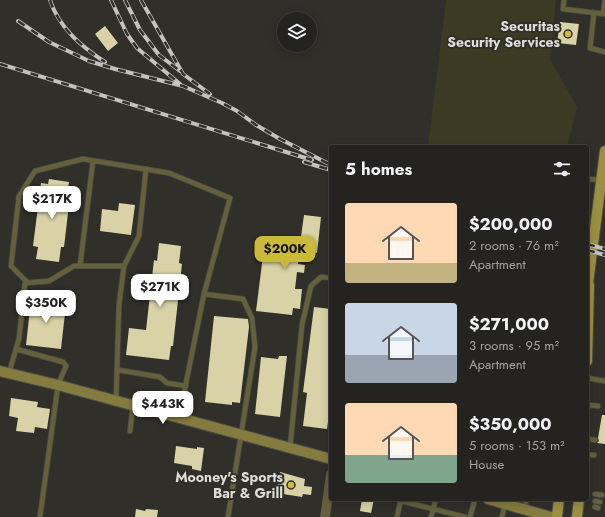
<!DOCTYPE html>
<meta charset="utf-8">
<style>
:root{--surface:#24231f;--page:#2c2b28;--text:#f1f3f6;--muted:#a3a4a4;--line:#41403d;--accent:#cbba39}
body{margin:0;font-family:Jost,sans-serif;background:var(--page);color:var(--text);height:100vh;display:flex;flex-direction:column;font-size:15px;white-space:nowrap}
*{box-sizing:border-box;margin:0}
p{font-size:13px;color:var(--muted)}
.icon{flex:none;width:22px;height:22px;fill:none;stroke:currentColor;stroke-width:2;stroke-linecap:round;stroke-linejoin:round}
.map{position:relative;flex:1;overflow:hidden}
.sheet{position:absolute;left:329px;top:145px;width:260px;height:356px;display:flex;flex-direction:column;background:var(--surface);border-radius:4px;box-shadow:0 2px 10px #0003,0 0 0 1px var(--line)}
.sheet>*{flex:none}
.fabs{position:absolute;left:277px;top:12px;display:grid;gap:8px}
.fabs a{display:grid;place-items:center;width:40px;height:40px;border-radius:50%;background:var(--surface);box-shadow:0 2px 10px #0003,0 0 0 1px var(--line);font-size:20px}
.price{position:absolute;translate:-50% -34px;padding:0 9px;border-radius:8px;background:#fff;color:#222;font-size:13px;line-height:26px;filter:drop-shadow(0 1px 2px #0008)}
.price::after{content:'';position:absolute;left:50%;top:24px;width:12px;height:9px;margin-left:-6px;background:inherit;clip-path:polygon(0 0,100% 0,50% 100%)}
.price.on{background:var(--accent);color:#111}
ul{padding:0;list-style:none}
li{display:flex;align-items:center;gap:12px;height:100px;padding:0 16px}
li span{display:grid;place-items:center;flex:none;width:112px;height:80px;border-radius:4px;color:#555}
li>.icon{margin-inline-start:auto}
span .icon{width:48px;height:48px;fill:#fffc;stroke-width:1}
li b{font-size:17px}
h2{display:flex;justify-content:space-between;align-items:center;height:48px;padding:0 16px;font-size:17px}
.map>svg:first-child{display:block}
.green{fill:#3d3a24}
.building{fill:#d8d2a6}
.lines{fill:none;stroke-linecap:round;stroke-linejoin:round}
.service-casing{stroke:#4c4b45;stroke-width:6}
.minor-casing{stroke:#4c4b45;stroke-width:10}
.secondary-casing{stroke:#4c4b45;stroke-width:12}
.primary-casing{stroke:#4c4b45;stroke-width:12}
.service{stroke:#65603c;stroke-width:4.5}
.minor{stroke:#65603c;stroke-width:9}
.secondary{stroke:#847b3f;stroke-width:10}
.primary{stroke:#9b9040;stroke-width:10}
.rail-casing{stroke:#c3c2be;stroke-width:4}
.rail{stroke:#302f29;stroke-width:2.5;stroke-dasharray:8;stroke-linecap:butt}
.poi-dot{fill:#cbba39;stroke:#302f29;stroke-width:1.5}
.labels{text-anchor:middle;stroke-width:4;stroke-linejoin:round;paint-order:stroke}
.poi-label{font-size:14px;font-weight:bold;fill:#ddddd9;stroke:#302f29;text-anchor:end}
</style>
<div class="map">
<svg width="605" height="517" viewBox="0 0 605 517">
<rect width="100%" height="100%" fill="#302f29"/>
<path class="green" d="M446 0H556L550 59 577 107 567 147H428Z"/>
<g class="building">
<path d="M560 22 579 24 576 45 557 43Z"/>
<path d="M105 26 118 43 108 51 95 34Z"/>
<path d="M49 179 69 182 68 188H71L64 247H61L59 262 36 259 38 247 33 246 41 183 48 184Z"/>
<path d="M119 203 135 205 131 235 100 231 102 209 118 211Z"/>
<path d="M304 215 321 217 317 253 300 251 298 264 305 265 304 273 297 272 295 289H302L300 309 293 308 292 315 256 311 265 240 300 244Z"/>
<path d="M159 243 181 246 179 263 182 264 173 346H171L169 360 126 355 129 328 146 330 154 260 157 261Z"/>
<path d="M31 300 66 304 61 349 26 345Z"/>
<path d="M314 307 331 309V400L327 429 303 426 307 393 303 392Z"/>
<path d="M214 316 248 319 249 327 240 403 232 402V405L205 402Z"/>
<path d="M279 356H287L280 417 255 414 261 357 278 359Z"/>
<path d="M11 398 38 402 37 407 50 409 47 429 35 427 34 433 16 431 18 418 9 416Z"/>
<path d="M602 415H605V444L597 443 599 441 598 438Z"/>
<path d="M176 446 197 449V447L204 448 201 471 192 469V466L174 463Z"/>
<path d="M280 472 305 479 304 486 312 487 311 495 303 494 302 497 283 494 277 492Z"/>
<path d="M362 499H374L371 513 360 511Z"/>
<path d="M136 509 145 511 146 509 158 510 157 517H135Z"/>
</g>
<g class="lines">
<defs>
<g id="service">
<path d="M564 0 563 9 605 14"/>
<path d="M594 13 590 48 605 52"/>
<path d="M603 14 605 0"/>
<path d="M587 179 601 180"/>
<path d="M80 266 93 161"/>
<path d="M124 266 139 236 146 169"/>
<path d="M28 283 11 266 19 196 35 171 83 159 169 173 230 198 204 294 179 418"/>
<path d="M204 294 243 299 252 318 255 347 228 517"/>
<path d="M16 349 63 362 66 366 58 385 40 517"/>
<path d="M118 370 160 377 167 383 186 386"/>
<path d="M9 373 19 339 25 283 49 281 74 266H124L119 305 116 401"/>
<path d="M587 378 605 381"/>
<path d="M587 405 598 406"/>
<path d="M130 431 133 406"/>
<path d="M587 439 595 440"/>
<path d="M290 448 302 325 311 286 321 277 331 278"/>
<path d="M587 455H594"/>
<path d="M595 494 602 495"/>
<path d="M401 501 465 517"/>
<path d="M595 501 600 502"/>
<path d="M595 507 598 508"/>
<path d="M525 509 526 499"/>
<path d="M397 517 401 499"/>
<path d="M431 517 436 499"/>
<path d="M470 517 475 499"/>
<path d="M502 517 505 504"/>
</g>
<path id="minor" d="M325 517 331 474"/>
<g id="secondary">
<path d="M0 371 58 385 331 459"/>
<path d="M488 499 551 517"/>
</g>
<g id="primary">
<path d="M587 291 605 151"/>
<path d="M587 361 589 285"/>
<path d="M557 517 559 499"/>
<path d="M577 517 579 499"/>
</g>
</defs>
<use href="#service" class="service-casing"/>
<use href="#minor" class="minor-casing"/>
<use href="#secondary" class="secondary-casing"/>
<use href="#primary" class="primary-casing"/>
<use href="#service" class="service"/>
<use href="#minor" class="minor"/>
<use href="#secondary" class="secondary"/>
<use href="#primary" class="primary"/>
<defs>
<g id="rail">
<path d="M50 0C59 28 82 47 105 62"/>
<path d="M111 0 127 34 137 48 180 84"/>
<path d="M125 0 140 30 159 55 180 71"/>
<path d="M141 0 183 74 210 94"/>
<path d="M18 21 49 42 89 61 115 69 183 86 222 103 237 111 256 125 280 139 331 165"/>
<path d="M0 64 312 160"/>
<path d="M304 162 331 170"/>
<path d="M587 244 605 249"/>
<path d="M587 250 605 255"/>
</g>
</defs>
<use href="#rail" class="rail-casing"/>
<use href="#rail" class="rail"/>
</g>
<g class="poi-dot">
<circle cx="568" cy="34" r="4"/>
<circle cx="291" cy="485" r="4"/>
</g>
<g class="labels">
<g class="poi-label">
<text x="560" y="31">Securitas<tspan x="560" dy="16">Security Services</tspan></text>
<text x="283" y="482">Mooney's Sports<tspan x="283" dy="16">Bar &amp; Grill</tspan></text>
</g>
</g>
</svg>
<div class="fabs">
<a><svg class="icon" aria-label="layers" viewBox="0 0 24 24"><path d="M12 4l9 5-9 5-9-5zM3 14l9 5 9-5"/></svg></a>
</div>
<b class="price" style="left:52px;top:220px">$217K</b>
<b class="price on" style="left:285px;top:270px">$200K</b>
<b class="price" style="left:160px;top:308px">$271K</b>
<b class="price" style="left:46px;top:324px">$350K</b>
<b class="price" style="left:163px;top:425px">$443K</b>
<section class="sheet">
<h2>5 homes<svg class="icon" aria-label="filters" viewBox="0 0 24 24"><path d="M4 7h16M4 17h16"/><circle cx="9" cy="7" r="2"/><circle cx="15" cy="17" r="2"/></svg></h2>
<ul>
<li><span style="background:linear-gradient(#ffd9b3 75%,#c2b280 0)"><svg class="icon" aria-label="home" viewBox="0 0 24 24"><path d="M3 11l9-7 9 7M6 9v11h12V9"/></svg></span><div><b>$200,000</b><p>2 rooms · 76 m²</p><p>Apartment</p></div></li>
<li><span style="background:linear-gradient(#c9d6e8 65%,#9aa5b1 0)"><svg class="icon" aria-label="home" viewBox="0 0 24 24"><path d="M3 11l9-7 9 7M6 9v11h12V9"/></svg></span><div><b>$271,000</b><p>3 rooms · 95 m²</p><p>Apartment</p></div></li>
<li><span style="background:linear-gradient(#ffd9b3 65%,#7fa58c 0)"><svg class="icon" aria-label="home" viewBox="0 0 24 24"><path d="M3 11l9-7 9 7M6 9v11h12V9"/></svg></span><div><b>$350,000</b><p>5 rooms · 153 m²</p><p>House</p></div></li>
</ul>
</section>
</div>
